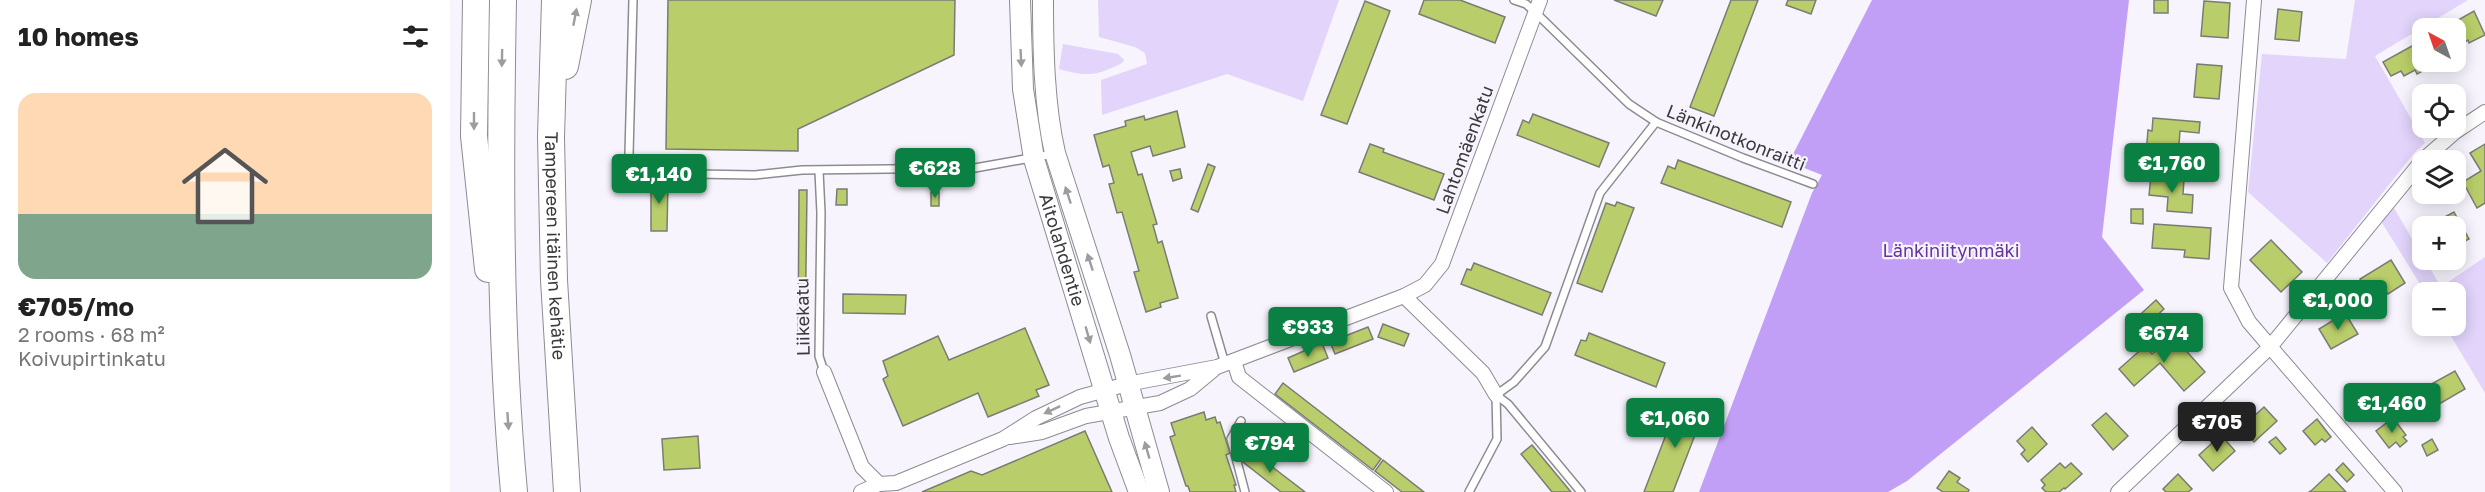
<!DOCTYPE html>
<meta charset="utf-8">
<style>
:root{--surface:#fff;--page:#f2f2f2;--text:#222;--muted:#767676;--line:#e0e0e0;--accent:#0b8043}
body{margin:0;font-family:"Golos Text",sans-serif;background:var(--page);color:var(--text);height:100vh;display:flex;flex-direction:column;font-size:22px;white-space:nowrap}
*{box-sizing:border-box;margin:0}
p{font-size:20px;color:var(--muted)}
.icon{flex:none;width:33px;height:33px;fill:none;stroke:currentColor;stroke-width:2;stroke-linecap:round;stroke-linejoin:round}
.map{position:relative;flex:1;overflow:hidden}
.drawer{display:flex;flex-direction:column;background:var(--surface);width:450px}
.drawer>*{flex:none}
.needle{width:39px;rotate:320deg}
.buttons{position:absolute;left:1962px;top:18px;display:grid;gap:12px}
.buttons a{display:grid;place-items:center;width:54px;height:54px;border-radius:12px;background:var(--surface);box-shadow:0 3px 15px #0003;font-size:30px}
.price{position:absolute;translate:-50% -51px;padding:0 14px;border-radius:6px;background:var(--accent);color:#fff;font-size:20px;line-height:39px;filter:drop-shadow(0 2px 3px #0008)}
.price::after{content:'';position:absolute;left:50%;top:36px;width:18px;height:14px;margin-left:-9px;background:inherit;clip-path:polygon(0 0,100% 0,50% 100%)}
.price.active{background:#222;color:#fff}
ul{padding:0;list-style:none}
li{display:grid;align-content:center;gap:12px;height:318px;padding:0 18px}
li+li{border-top:2px solid var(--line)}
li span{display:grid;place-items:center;height:186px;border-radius:18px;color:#555}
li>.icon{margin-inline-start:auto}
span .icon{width:108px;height:108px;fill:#fffc;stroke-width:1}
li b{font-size:26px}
h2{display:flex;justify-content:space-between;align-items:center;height:72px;padding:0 18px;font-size:26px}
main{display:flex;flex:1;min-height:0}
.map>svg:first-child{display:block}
.green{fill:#e2d4fb}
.forest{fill:#c29ff7}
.building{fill:#b9ce6a;stroke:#7a7c74;stroke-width:1.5}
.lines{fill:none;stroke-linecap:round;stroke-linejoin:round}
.lane-casing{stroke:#8d8b92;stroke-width:10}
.street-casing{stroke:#8d8b92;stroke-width:16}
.secondary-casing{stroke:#8d8b92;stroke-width:22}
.highway-casing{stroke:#8d8b92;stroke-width:28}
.lane{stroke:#fff;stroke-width:7}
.street{stroke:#fff;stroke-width:14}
.secondary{stroke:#fff;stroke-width:20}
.highway{stroke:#fff;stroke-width:26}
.oneway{fill:#9d9c9e}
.labels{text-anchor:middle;stroke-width:4.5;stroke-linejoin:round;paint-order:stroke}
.street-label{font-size:18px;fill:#3b393d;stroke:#f7f4fd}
.park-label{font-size:18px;fill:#64359a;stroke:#f7f4fd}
</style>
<main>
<section class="drawer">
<h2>10 homes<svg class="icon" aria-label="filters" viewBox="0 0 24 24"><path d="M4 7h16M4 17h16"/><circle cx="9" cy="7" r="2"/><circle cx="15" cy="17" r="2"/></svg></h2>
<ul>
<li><span style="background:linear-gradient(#ffd9b3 65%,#7fa58c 0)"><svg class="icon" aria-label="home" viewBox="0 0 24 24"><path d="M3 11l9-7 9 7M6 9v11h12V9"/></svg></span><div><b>€705/mo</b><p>2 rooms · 68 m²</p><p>Koivupirtinkatu</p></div></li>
</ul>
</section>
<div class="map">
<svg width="2035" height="492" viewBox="0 0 2035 492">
<rect width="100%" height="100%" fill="#f7f4fd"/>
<g class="green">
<path d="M648 0H889L853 101 777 74 652 115 651 80 697 64 695 53 685 47 649 37Z"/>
<path d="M1905 0H2018L1925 56 1975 143 1964 153 1877 263 1798 192 1812 54 1896 59Z"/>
<path d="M613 44 668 54 674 60 672 63C646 76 637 77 609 69Z"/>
<path d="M1944 208 1972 256V260H1975L1991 287 2035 257V393L1995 326H2006V292H1975L1931 221Z"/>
</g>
<path class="forest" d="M1422 0H1679L1652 237 1694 290 1457 481 1438 492H1249L1362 193 1372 175 1339 162Z"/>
<g class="building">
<path d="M218 0H505L504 55 348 129V151L216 149Z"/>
<path d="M974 0H1010L1055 17 1045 43 969 14Z"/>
<path d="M1164 0H1213L1206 16Z"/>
<path d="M1281 0H1308L1264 116 1240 107Z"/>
<path d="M1338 0H1366L1361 14 1336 5Z"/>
<rect x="1704" y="0" width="14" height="13"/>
<path d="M915 1 940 11 897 124 871 115Z"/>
<path d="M1754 1 1780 3 1778 38 1751 36Z"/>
<path d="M1828 9 1852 12 1849 41 1825 39Z"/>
<path d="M2024 11 2035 35 2019 43 2018 40 2006 47V28H1994Z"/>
<path d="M1971 41 1972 62H1982L1984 65 1967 74 1965 70 1954 76 1951 71 1941 76 1933 62Z"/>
<path d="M1747 64 1772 66 1769 99 1744 97Z"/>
<path d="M727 111 735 147 703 156 700 146 681 152 688 175 692 174 707 224 703 225 708 243 712 241 728 298 710 303 711 307 696 312 684 272 689 271 672 212 667 213 659 184 664 183 659 165 653 167 644 135 676 126 675 121 694 116 695 120Z"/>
<path d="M1083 114 1159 143 1149 167 1067 135 1073 120 1079 123Z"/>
<path d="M1703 118 1750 122 1749 133 1730 131 1728 157 1696 154 1698 130 1702 131Z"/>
<path d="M920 144 934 149 933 152 994 174 984 200 909 172Z"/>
<path d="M2035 144V203L2027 208 2013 182 2031 171 2020 153Z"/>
<path d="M1228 160 1341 202 1332 227 1211 183 1218 166 1225 169Z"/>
<path d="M758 164 765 167 748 212 741 209Z"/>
<path d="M730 169 732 178 723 181 720 171Z"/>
<path d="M1701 176 1734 179 1733 194 1743 195 1742 213 1717 211 1718 197 1699 195Z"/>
<path d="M201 180H218L217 231H201Z"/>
<path d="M387 189H397V205H386Z"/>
<path d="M349 190H357L355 343 348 342Z"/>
<rect x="481" y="192" width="8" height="14"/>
<path d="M1167 202 1184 208 1152 292 1127 283 1156 203 1165 206Z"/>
<path d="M1681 209H1693V224L1681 223Z"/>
<path d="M2004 212 2019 239 2006 246V226H1978Z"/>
<path d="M1704 224 1761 228 1759 259 1734 257 1735 250 1702 248Z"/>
<path d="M1821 240 1852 272 1831 292 1800 260Z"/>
<path d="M1941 260 1955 283 1938 294 1935 290 1921 298 1910 279Z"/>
<path d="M1024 263 1101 293 1092 315 1011 284 1017 269 1021 270Z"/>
<path d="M393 294 456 295 455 314 393 313Z"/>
<path d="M1706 300 1714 309 1689 332 1681 323Z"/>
<path d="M1895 313 1908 334 1881 349 1869 329Z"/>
<path d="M933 324 959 334 954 346 928 337Z"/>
<path d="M918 327 923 339 885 354 880 342Z"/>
<path d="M575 328 599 385 586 390 589 396 538 417 528 393 453 426 433 379 438 376 433 361 488 336 499 360Z"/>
<path d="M1139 333 1215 363 1206 387 1125 355 1131 340 1136 341Z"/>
<path d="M1723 336 1755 372 1734 391 1710 363 1684 386 1669 369 1695 346 1702 354Z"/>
<path d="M872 343 878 358 844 372 838 358Z"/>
<path d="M2005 371 2015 389 1984 407 1974 388Z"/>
<path d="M833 383 931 459 923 470 825 394Z"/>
<path d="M1236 402 1255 409 1223 492H1194L1227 406 1234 409Z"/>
<path d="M1814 407 1827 421 1804 442 1791 428Z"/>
<path d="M754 412 756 420 765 417 767 423 770 422 780 453 776 455 786 485H784L786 492H740L738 486H736L720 437 725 435 721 423Z"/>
<path d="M1656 413 1678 436 1663 450 1642 425Z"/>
<path d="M1943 418 1956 435 1953 437 1957 441 1950 447 1946 442 1939 448 1926 431Z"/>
<path d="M1867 419 1881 437 1875 442 1872 439 1865 445 1853 431Z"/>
<path d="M1582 427 1597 444 1578 462 1571 454 1575 450 1567 441Z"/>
<path d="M635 431 662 492H472L521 471 532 475Z"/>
<path d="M1771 435 1785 451 1763 471 1749 455Z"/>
<path d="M248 436 250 468 214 470 212 439Z"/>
<path d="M1826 437 1836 449 1830 454 1819 442Z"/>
<path d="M1982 439 1988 450 1977 456 1972 445Z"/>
<path d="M1082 445 1121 492H1102L1071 454Z"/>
<path d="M800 449 825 469 855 492H831L793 462Z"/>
<path d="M933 460 974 492H952L925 471Z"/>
<path d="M1610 463 1615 468 1621 463 1632 474 1615 489 1614 488 1609 492H1596L1592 488 1595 485 1591 480Z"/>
<path d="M1893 463 1904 475 1897 482 1886 470Z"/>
<path d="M1499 471 1510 478 1507 482 1519 490 1518 492H1493L1487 488Z"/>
<path d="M1728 474 1742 489 1738 492H1716L1713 489Z"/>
<path d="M1879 474 1896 492H1859L1862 490Z"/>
</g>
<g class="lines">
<defs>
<g id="lane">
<path d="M183 0 179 154 184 173 305 175 352 170 525 168 603 154"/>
<path d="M1064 0 1076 4 1085 12 1179 104 1206 122 1293 158 1363 184"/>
<path d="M369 171 371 213 369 356 374 372"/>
<path d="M761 316 775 364"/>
<path d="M1046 395 1064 382 1095 347 1150 193 1206 122"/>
<path d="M1046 395 1058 404 1131 492"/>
<path d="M791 421 781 439 795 492"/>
<path d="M1019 492 1047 439 1046 395"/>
</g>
<g id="street">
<path d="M1804 0 1781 288 1799 322 1945 492"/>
<path d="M1973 160 2005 132 2035 112"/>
<path d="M954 296 1033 373 1046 395"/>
<path d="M784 361 789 377 936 492"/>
<path d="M374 372 412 467 429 484"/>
<path d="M560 437 592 432 636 416 710 403 740 389 763 370"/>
<path d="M411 492 429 484 446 483 553 439 586 418 630 397 677 384 767 367 954 296 975 285 992 264 1090 0"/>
<path d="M1668 492 1820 347 1972 161"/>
</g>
<g id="secondary">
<path id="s1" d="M570 0 573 89 584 159 669 438 689 492"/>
<path d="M593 0C593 49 594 105 605 153L670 355 709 492"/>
</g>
<g id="highway">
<path d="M26 0 24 136 38 269"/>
<path d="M53 0C50 164 49 328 64 492"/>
<path id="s2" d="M105 0 101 137 104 280 117 492"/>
<path d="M115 66 128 0"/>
</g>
</defs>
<use href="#lane" class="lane-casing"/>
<use href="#street" class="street-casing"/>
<use href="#secondary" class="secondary-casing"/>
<use href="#highway" class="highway-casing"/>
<use href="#lane" class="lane"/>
<use href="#street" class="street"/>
<use href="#secondary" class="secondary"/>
<use href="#highway" class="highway"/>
</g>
<defs><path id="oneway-solid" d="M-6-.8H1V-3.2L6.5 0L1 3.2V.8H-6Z" transform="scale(1.5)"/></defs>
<g class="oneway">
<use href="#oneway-solid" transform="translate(125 17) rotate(-79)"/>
<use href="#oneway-solid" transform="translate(52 58) rotate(91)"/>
<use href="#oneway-solid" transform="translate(571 58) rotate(87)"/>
<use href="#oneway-solid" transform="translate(24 121) rotate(90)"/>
<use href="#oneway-solid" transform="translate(618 195) rotate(-108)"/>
<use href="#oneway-solid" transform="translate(640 262) rotate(-108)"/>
<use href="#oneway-solid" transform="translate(638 335) rotate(74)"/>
<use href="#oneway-solid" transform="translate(722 377) rotate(171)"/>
<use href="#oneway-solid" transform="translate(602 410) rotate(155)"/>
<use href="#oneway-solid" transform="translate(58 421) rotate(86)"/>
<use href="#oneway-solid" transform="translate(697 450) rotate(-106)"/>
</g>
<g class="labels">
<g class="street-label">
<text transform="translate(1286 138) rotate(22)" y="6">Länkinotkonraitti</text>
<text transform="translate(1015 150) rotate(-70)" y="6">Lahtomäenkatu</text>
<text dy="6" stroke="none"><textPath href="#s2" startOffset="246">Tampereen itäinen kehätie</textPath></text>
<text dy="6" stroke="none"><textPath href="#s1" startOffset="255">Aitolahdentie</textPath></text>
<text transform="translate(353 317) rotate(-91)" y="6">Liikekatu</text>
</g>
<g class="park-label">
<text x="1501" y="257">Länkiniitynmäki</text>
</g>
</g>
</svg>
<div class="buttons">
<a><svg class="needle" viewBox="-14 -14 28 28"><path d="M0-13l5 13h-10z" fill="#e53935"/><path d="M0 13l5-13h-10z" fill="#767676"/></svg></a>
<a><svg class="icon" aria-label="locate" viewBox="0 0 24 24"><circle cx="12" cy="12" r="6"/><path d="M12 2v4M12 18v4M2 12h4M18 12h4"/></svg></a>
<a><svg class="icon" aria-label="layers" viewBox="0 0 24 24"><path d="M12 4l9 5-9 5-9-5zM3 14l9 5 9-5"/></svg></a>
<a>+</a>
<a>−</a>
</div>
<b class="price" style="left:1722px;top:194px">€1,760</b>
<b class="price" style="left:485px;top:199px">€628</b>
<b class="price" style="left:209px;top:205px">€1,140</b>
<b class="price" style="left:1888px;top:331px">€1,000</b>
<b class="price" style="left:858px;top:358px">€933</b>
<b class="price" style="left:1714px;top:364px">€674</b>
<b class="price" style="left:1942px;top:434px">€1,460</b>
<b class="price" style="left:1225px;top:449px">€1,060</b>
<b class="price active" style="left:1767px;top:453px">€705</b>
<b class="price" style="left:820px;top:474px">€794</b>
</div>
</main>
